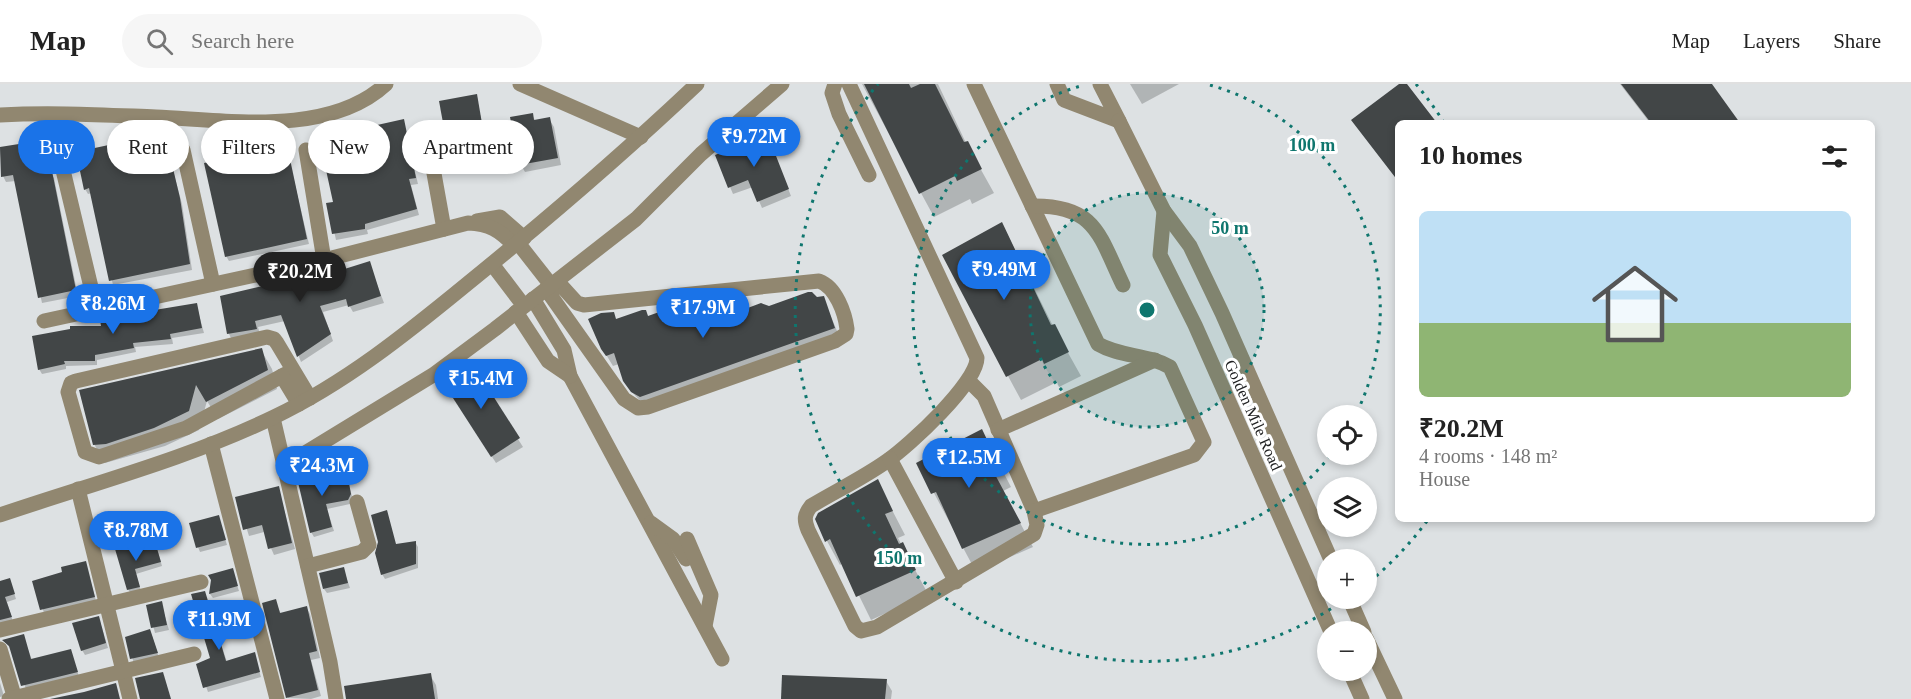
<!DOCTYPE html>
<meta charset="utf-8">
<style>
:root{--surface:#fff;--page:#f6f6f6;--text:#222;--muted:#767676;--line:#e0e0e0;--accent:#1a73e8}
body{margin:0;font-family:Georgia,serif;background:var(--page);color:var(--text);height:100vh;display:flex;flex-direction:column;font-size:22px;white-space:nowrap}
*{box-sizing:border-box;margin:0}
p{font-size:20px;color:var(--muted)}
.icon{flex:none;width:33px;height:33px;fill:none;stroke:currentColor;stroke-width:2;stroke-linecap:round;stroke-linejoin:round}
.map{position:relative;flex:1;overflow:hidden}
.side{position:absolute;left:1395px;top:36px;width:480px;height:402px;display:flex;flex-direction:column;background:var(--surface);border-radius:9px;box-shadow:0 3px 9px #0003}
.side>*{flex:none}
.guide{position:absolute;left:18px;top:36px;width:570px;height:54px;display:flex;gap:12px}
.fabs{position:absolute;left:1317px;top:321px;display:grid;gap:12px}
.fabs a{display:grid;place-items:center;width:60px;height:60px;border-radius:50%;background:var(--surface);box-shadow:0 3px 9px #0003;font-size:30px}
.price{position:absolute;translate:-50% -51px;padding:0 14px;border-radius:21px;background:var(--accent);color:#fff;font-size:20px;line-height:39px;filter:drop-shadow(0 2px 3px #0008)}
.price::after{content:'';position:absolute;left:50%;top:36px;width:18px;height:14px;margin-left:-9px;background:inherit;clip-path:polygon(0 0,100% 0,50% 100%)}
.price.selected{background:#222;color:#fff}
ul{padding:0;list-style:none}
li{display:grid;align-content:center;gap:12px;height:318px;padding:0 24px}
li+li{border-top:2px solid var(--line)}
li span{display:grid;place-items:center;height:186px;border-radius:9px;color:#555}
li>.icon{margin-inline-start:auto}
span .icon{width:108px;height:108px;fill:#fffc;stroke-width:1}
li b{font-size:26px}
h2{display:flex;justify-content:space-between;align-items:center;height:72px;padding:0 24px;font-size:26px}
.pill{padding:0 21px;border-radius:27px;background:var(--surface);box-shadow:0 3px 9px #0003;font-size:21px;line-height:54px}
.pill.selected{background:var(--accent);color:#fff}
header{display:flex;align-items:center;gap:36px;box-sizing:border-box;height:84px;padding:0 30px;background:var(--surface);border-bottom:2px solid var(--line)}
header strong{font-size:28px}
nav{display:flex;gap:33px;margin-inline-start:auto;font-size:21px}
.search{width:420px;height:54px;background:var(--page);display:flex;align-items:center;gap:15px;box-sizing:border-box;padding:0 21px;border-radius:33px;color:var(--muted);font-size:22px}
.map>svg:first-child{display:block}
.shadow{fill:#0003}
.building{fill:#424647}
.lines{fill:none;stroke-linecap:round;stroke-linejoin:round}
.minor{stroke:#918770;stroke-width:15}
.ring{fill:none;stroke:#0f766e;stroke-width:3;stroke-dasharray:3 6}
.labels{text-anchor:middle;stroke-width:6;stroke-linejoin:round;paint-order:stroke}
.street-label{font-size:16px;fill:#202122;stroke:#fff}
.centre{fill:#0f766e;stroke:#fff;stroke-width:3}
.ring-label{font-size:18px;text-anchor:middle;font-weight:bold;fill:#0f766e;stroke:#fff;stroke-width:6;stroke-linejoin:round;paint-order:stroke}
</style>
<header>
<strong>Map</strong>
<div class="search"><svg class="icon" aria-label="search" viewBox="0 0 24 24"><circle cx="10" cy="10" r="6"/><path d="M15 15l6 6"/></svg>Search here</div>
<nav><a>Map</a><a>Layers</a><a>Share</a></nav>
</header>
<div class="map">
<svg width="1911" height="615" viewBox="0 0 1911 615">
<rect width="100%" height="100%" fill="#dde1e3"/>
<g class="shadow">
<path d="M862 0H938L966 59 994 109 972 120 970 115 934 133Z"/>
<path d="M1130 0H1179L1142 20Z"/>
<path d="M1620 0H1708L1738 39H1650Z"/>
<path d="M476 11 489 74 454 81 451 76Z"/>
<path d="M532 31 536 38 549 35 554 43 561 81 525 88 521 81 512 35Z"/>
<path d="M403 37 418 100 411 101 419 131 367 146 368 150 336 156 328 120 335 119Z"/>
<path d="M767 51 791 112 762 124 753 103 733 110 717 72Z"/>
<path d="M165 57 182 120 192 186 113 201 92 109 88 110 85 105 117 61 120 66Z"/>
<path d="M43 58 49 89 54 94 78 212 42 219 16 97 6 98 3 92 0 65Z"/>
<path d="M286 63 309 160 229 177 226 172Z"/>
<path d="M1002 140 1053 242 1081 292 1059 303 1057 298 1021 316 1008 292Z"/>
<path d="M369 179 384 219 353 228 349 221 323 228 333 257 301 278 285 237 258 243 260 251 232 256 229 250 221 213 319 195Z"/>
<path d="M823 214 840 254 646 323 631 307 619 280 613 282 602 264 617 236 679 230 714 221 722 235Z"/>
<path d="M196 220 204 249 172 254 173 260 135 263 136 268 97 276V281L66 282V285L42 290 39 285 103 244Z"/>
<path d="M261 266 272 285 277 305 218 335 207 317 199 346 165 362 105 379 94 360 80 309Z"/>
<path d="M471 281 523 363 496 379 449 305Z"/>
<path d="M982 347 1011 403 1003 407 1033 463 976 488 918 379Z"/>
<path d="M319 389 322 395 346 390 353 416 350 420 327 425 334 447 314 453 311 448Z"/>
<path d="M877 397 905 451 898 454 928 510 871 536 843 479 840 481 827 457 818 433Z"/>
<path d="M278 404 295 465 274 471 264 448 249 452 237 414Z"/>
<path d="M386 428 396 462 415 458 418 463V484L385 495 382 490Z"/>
<path d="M218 432 227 461 200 468 198 463Z"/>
<path d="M157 464 162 482 136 490 141 507 131 510 128 505 129 467Z"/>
<path d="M85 479 97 520 45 532 34 498 64 489Z"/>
<path d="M343 484 350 504 327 509 324 505Z"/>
<path d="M232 486 239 507 213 514 210 510 212 496Z"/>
<path d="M10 496 16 515 7 518 13 538 0 541V499Z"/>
<path d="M204 508 227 578 254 570 261 593 208 608 198 580 212 575Z"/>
<path d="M275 517 281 530 306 523 310 530 320 574 311 576 321 612 311 615 288 614 264 520Z"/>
<path d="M161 519 169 546 155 549 148 522Z"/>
<path d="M99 534 108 564 85 571 82 566Z"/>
<path d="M23 552 32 576 70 567 80 595 26 605 12 566 4 557Z"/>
<path d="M152 552 159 574 134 580 127 554Z"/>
<path d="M430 591 436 601 438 615H347Z"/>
<path d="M886 597 892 607 891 615H783Z"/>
<path d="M0 599 4 612 0 613Z"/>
</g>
<g class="building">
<path d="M864 0H909L911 4 920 0H935L964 58 968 57 982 85 957 97 955 92 919 110Z"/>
<path d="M1399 0H1407L1437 39H1398V97L1351 36Z"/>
<path d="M1621 0H1712L1740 39H1651Z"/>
<path d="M477 10 487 69 450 77 439 17Z"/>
<path d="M533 29 534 36 550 33 558 74 519 81 510 33Z"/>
<path d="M404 35 416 94 409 95 417 125 365 140V145L332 150 326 119 333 118 319 54Z"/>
<path d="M767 49 789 105 757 118 748 96 728 104 715 71Z"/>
<path d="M166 55 180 114 190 180 109 197 89 104 84 106 76 68 118 59V65Z"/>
<path d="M44 56 48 88 52 87 76 206 38 214 13 91 1 93 0 63Z"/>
<path d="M287 61 307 155 225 173 204 79Z"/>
<path d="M1002 138 1051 241 1055 240 1069 268 1044 280 1042 275 1006 293 942 171Z"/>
<path d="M370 177 381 212 348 223 346 215 320 222 331 250 297 273 281 231 255 237 257 245 227 250 220 212 317 189 319 193Z"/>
<path d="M808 208H812L817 213 824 212 835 244 640 313 631 308 623 297 614 269 606 272 601 265 588 235 601 229 614 228 616 235 642 226H646L648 232 676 222 678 229 710 218 715 220 721 234 761 219 769 222Z"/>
<path d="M197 219 202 244 170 250 171 255 133 259 134 264 95 271V277H64L65 280 38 286 32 252 70 245V242H101L100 235Z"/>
<path d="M262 264 268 286 206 318 196 301 189 327 154 344 106 360 93 361 79 306Z"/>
<path d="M472 279 520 354 491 373 442 297Z"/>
<path d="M982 345 998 379 991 383 1021 439 962 465 936 408 931 410 916 379Z"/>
<path d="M320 388 321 394 347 389 351 410 348 416 326 420 332 443 310 449 297 394Z"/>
<path d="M878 395 893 427 885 430 899 460 903 458 916 486 856 513 830 455 825 458 815 435 818 429Z"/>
<path d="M279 402 292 459 268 465 262 441 243 446 235 413Z"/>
<path d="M387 426 396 460 416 457V480L381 491 375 469 378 458 371 431Z"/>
<path d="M219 431 226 456 196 464 189 439Z"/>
<path d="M155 458 161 478 135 485 140 503 127 506 115 465 127 461 129 465Z"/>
<path d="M86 477 95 513 40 526 32 497 62 488 61 483Z"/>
<path d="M344 483 348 499 323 505 319 489Z"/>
<path d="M233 484 238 502 209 510 211 496 208 491Z"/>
<path d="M10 494 15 510 5 513 12 533 0 536V497Z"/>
<path d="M205 507 226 577 255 568 260 588 203 604 196 580 210 574 191 510Z"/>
<path d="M276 515 280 529 307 522 317 567 309 569 318 606 286 614 262 519Z"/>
<path d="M162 517 167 541 151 544 146 521Z"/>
<path d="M99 532 106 559 81 567 72 539Z"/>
<path d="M150 545 158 569 130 575 125 553Z"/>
<path d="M24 550 31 575 71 565 78 588 21 602 9 562 2 556Z"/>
<path d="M163 588 171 615H140L135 594Z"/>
<path d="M431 589 435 615H346L344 602Z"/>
<path d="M782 591 887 595 885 615H781Z"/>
<path d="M116 599 120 615H50L84 608Z"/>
</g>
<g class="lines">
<g class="minor">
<path d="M520 0 641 53"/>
<path d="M835 0 832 9 839 30 869 91"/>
<path d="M849 0 977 274C977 299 910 361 887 377 863 394 836 407 811 422 804 431 804 436 808 446L855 542 861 547 877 543 1034 450 1037 441 1034 427 984 312 969 297"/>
<path d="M974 0 1098 260C1120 273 1148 270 1170 283L1204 358 1194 371 1034 427"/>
<path d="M1057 0 1064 16 1119 37 1100 0"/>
<path d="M0 31C52 28 104 31 156 33 226 36 329 53 386 0"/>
<path d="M1119 37 1164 127 1190 162 1222 229 1331 476"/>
<path d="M426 45 444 145"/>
<path d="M57 61 96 224"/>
<path d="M183 66 213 200"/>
<path d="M306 66 324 176"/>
<path d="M1032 122C1096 121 1099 151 1123 201"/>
<path d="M1164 127 1160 171 1195 241 1331 548"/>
<path d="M477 137 500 133 524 154"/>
<path d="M518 159 551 201"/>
<path d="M492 180 524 222"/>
<path d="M546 205 624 315 638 324 648 323 835 257 846 250 847 245C845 229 836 203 819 197L584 221 577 219 557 197"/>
<path d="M533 215 564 266 570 292 722 575"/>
<path d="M516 228 548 277 570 292"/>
<path d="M44 237 324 176 468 139C490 140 499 146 514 161"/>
<path d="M293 286 186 344 99 373 85 368 68 308 71 299 76 297 267 253 274 255 277 259 310 314"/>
<path d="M282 292 299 320"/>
<path d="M273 334 330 578 336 615"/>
<path d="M998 346 1155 276"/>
<path d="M211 360 277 615"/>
<path d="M890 375 956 498"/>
<path d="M284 382 433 291 495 245 636 135 701 70 782 0"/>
<path d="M78 405 130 615"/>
<path d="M0 431C91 400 187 375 274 333 345 299 406 250 467 200 546 136 623 70 697 0"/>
<path d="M651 439 673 455 686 475"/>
<path d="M687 455 711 511 705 542"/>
<path d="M308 482 362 468 369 461 357 418"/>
<path d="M1349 514 1364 548"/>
<path d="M0 546 201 498"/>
<path d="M1366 554 1395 615"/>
<path d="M0 565 15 615"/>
<path d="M1349 586 1362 615"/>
<path d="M9 615 194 570"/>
</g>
</g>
<circle cx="1147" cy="226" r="117" fill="#0f766e" fill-opacity=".12"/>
<g class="ring">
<circle cx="1147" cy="226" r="117"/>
<path d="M1330 372A234 234 0 1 1 1084 1M1210 1A234 234 0 0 1 1356 330"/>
<path d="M1427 437A351 351 0 0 1 1368 499M1346 515A351 351 0 0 1 878 0M1416 0A351 351 0 0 1 1443 37"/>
</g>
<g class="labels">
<g class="street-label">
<text transform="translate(1254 331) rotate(66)" y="6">Golden Mile Road</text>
</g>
</g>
<circle cx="1147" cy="226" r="9" class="centre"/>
<g class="ring-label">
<text x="1312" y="67">100 m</text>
<text x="1230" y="150">50 m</text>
<text x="899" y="480">150 m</text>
</g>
</svg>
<div class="fabs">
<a><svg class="icon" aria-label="locate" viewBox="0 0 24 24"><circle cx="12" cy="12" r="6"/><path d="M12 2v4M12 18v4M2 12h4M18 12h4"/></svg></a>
<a><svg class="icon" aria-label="layers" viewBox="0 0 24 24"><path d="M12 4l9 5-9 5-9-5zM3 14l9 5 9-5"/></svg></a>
<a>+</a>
<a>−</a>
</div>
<b class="price" style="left:754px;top:84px">₹9.72M</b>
<b class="price" style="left:1004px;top:217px">₹9.49M</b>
<b class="price selected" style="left:300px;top:219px">₹20.2M</b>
<b class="price" style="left:113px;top:251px">₹8.26M</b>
<b class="price" style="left:703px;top:255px">₹17.9M</b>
<b class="price" style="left:481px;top:326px">₹15.4M</b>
<b class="price" style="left:969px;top:405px">₹12.5M</b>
<b class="price" style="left:322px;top:413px">₹24.3M</b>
<b class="price" style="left:136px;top:478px">₹8.78M</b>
<b class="price" style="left:219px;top:567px">₹11.9M</b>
<div class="guide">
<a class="pill selected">Buy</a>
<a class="pill">Rent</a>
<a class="pill">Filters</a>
<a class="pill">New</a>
<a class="pill">Apartment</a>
</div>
<section class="side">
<h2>10 homes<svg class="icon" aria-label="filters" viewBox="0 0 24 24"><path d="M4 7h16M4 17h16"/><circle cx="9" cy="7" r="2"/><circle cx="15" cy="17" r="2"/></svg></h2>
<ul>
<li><span style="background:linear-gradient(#bfe0f5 60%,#8fb573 0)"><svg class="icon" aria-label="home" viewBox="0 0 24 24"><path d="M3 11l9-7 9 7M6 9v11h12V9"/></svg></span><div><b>₹20.2M</b><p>4 rooms · 148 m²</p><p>House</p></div></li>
</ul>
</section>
</div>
